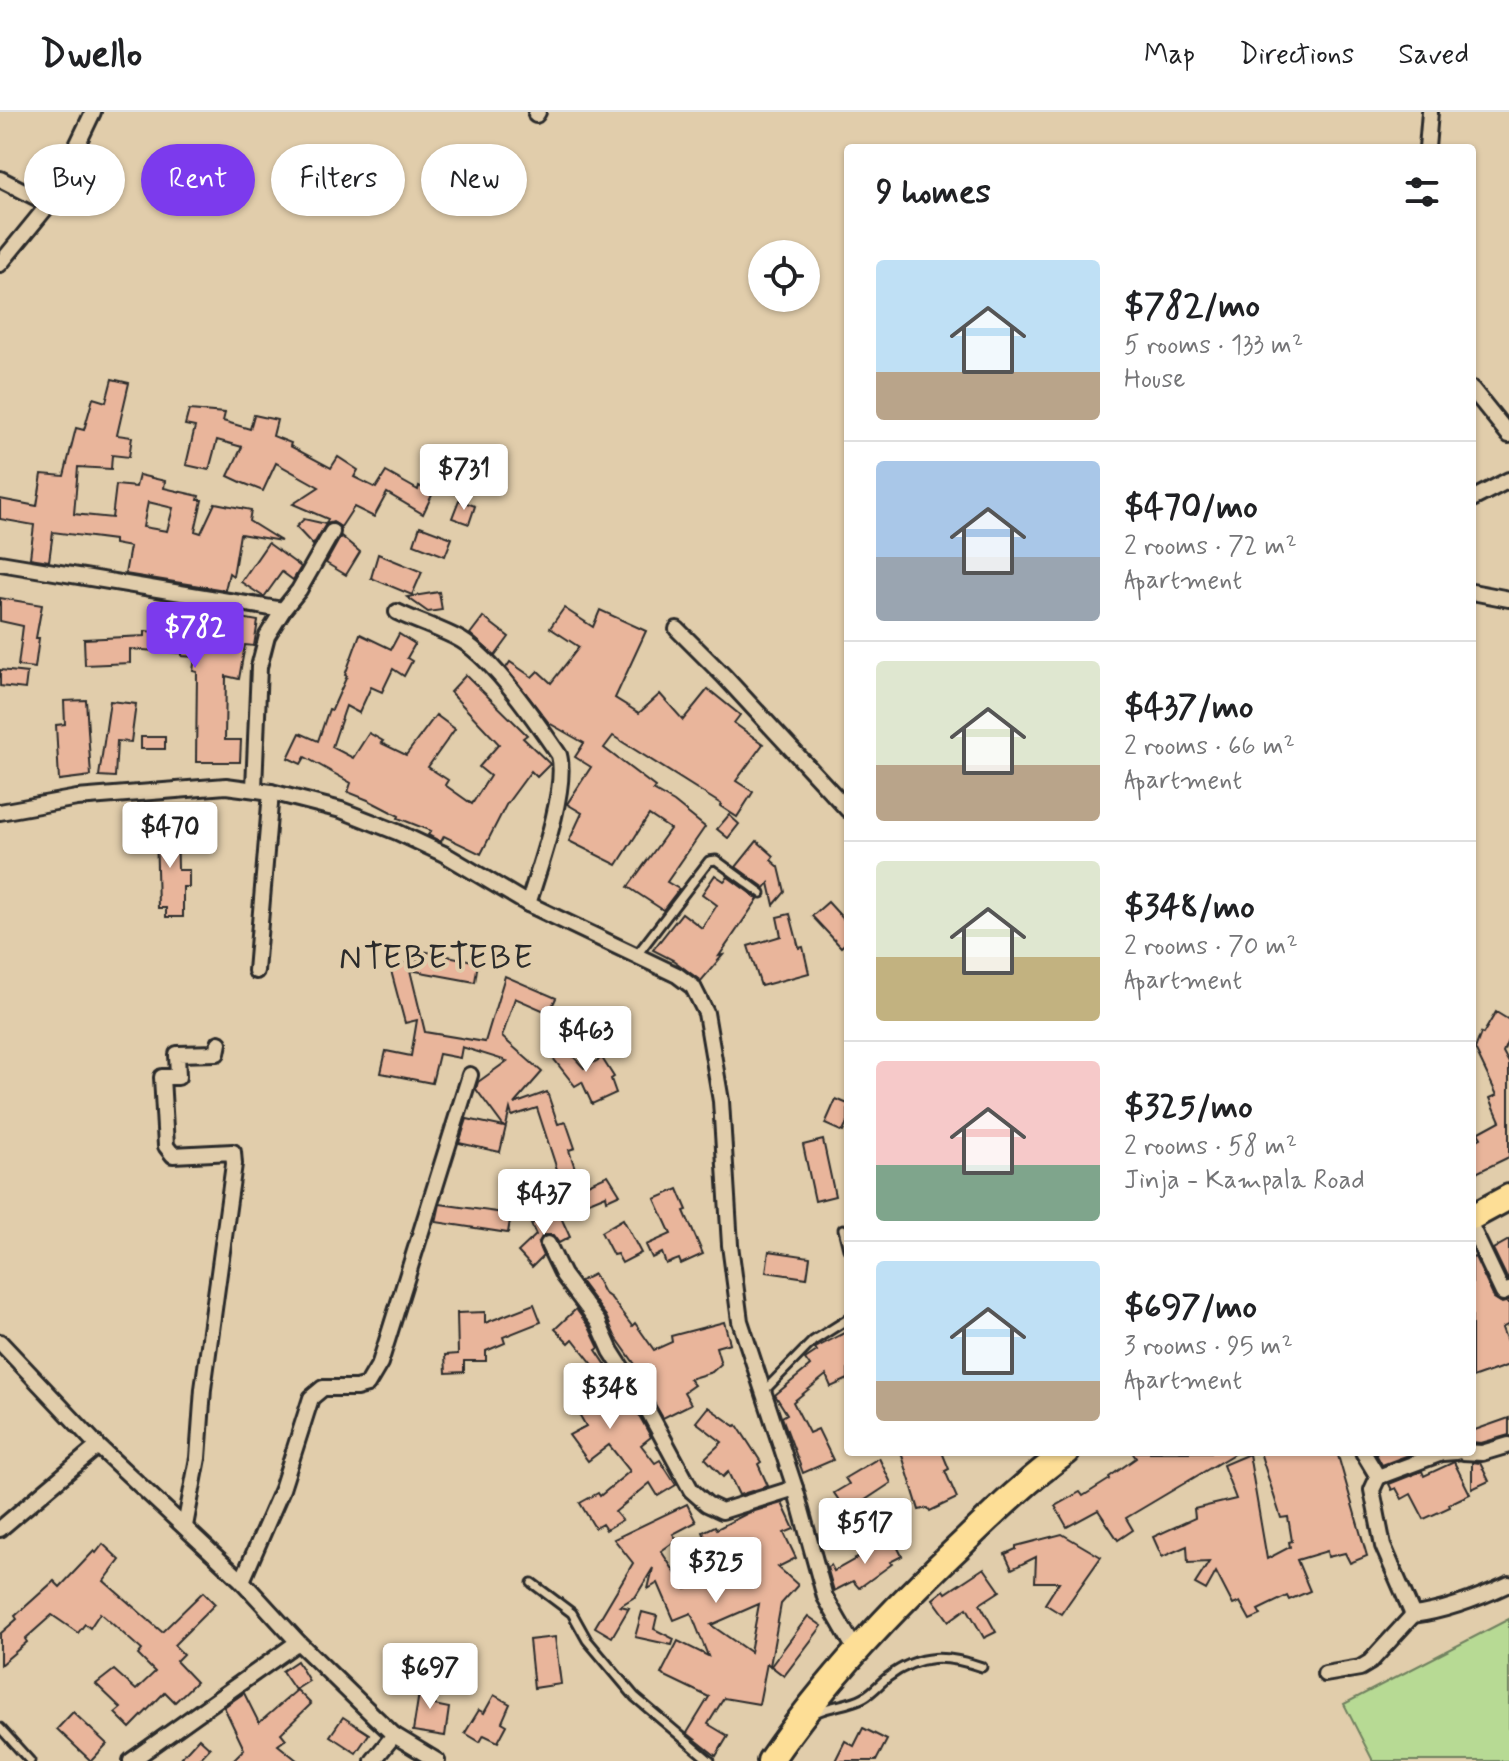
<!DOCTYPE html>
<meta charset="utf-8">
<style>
:root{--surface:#fff;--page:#f2f2f2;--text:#202124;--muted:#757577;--line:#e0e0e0;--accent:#7c3aed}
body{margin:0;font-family:Mynerve,sans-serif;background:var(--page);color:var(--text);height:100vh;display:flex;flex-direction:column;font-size:30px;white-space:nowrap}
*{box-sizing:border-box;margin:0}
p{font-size:26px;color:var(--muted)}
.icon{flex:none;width:44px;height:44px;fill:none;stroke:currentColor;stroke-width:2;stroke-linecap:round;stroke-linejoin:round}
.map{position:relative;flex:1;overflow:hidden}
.side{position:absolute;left:844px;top:32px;width:632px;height:1312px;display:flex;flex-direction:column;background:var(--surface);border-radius:8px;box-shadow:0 2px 6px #0004}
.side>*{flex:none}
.guide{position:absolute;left:24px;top:32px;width:700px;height:72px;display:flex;gap:16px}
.buttons{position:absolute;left:748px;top:128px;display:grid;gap:16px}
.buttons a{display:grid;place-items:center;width:72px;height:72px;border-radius:50%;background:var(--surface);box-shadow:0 2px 6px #0004;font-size:40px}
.price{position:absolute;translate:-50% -68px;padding:0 18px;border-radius:8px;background:#fff;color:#222;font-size:26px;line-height:52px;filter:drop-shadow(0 2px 4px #0008)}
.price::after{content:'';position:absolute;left:50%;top:48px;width:24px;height:18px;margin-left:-12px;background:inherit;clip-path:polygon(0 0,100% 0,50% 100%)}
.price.selected{background:var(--accent);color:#fff}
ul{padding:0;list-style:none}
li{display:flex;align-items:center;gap:24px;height:200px;padding:0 32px}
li+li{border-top:2px solid var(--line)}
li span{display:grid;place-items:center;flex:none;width:224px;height:160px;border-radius:8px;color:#555}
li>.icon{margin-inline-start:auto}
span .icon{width:96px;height:96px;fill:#fffc;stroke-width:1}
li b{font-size:34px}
h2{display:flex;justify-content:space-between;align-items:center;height:96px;padding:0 32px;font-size:34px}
.tag{padding:0 28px;border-radius:36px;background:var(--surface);box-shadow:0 2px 6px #0004;font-size:28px;line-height:72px}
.tag.selected{background:var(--accent);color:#fff}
header{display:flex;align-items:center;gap:48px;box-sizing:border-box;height:112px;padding:0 40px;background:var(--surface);border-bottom:2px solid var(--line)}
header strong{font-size:38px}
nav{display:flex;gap:44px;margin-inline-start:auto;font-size:28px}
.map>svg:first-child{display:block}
.green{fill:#b7da94;stroke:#718260;stroke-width:2}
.building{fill:#e9b59b;stroke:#2b2b2b;stroke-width:2;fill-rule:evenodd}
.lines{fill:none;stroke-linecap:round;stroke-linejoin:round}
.service-casing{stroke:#2b2b2b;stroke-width:13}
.minor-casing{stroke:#2b2b2b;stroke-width:20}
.trunk-casing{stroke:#2b2b2b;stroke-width:30}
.service{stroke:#e1cdab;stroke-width:7}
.minor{stroke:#e1cdab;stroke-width:14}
.trunk{stroke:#fdde96;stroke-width:24}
.labels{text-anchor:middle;stroke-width:8;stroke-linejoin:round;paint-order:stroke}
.quarter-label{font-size:34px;letter-spacing:2px;fill:#2b2b2b;stroke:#e1cdab}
</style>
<header>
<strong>Dwello</strong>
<nav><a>Map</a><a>Directions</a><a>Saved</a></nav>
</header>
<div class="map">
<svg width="1509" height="1649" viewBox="0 0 1509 1649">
<rect width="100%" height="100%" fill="#e1cdab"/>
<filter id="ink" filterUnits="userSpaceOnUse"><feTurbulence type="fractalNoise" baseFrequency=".0125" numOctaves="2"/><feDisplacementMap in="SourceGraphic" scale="16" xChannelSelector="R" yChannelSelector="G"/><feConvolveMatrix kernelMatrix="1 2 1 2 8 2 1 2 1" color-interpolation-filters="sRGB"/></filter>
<g filter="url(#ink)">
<path class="green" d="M1509 1507V1649H1373L1344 1592Z"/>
<g class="building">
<path d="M112 267 129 271 117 323 132 325 129 345 112 343 111 357 78 355 74 402 112 406 116 373 136 375 139 363 165 369 164 376 199 384 198 388H202L195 419 201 421 215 391 251 398 249 409 281 429 240 422 233 464 229 461 225 478 125 462 130 435 114 432V428L53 420 49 449 30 446 34 413 0 407V387L37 394 42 362 64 364 76 316 84 318 93 286 106 290ZM148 390 173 396 167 419 143 415Z"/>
<path d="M189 298 225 301 223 309 250 317 254 303 277 308 273 324 291 331 290 334 331 356 338 345 358 358 354 365 376 376 386 360 418 378 419 374 433 381 423 402 387 381 374 405 354 395 341 415 333 410 326 412 313 433 296 415 304 407 326 412 328 407 293 392 319 375 276 351 263 379 243 371 228 364 242 335 217 328 209 358 186 353 195 315 185 313Z"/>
<path d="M459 388 475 394 469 412 452 406Z"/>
<path d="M420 414 452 426 445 444 414 432Z"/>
<path d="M341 424 360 440 346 463 326 451Z"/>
<path d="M268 431 301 455 293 468 282 460 264 485 241 470Z"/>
<path d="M378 442 422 460 412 483 371 466Z"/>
<path d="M439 480 442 498 428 500 407 485Z"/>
<path d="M0 486 42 493 36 526H39L35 556 18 554 23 514 0 509Z"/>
<path d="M200 494 220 498 219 502 258 509 254 534 245 533 239 567 226 564 225 628H241L240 650H196L197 560 193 559 195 545 182 544V541L130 537V551L85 553 84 527 145 524V519L183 522 184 510 197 511Z"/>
<path d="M564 496 593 515 600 498 646 519 615 586 639 601 660 582 683 608 708 577 740 603 734 611 763 632 736 669 753 680 737 705 720 694 721 692 613 624 604 636 655 675 653 678 674 690 705 715 667 770 679 777 663 798 628 775 670 717 649 703 617 753 569 729 582 701 567 692 591 655 575 645 584 631 549 611 506 556 510 550 532 565 538 559 551 571 579 535 550 516Z"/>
<path d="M483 505 509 525 495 544 470 522Z"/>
<path d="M360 522 391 537 399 522 415 532 407 546 412 549 404 564 393 557 382 580 371 575 359 601 346 594 332 635 353 646 369 621 383 629 381 631 406 643 436 603 455 617 428 655 448 668 445 673 472 692 490 664 479 655 499 632 450 580 466 563 527 623 523 626 550 652 537 665 531 659 506 693 481 742 444 724 441 730 428 723 431 719 398 706 399 704 368 688 348 680 351 671 305 645 301 652 288 646 300 621 318 629 329 597 332 598 347 564 345 563Z"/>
<path d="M0 558 27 561 25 577 0 574Z"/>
<path d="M86 588 91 664 59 668 56 613 65 612 64 589Z"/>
<path d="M110 589 136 592 131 630 117 629 115 665 99 664Z"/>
<rect x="141" y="625" width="24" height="12"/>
<path d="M729 703 739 712 728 726 717 717Z"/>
<path d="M177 708 178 758H189V775H183V805H166V796H158L156 717H158V709Z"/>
<path d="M757 729 774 744 771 748 779 755 785 780 774 793 769 771 765 776 736 755Z"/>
<path d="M715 763 724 769 728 765 758 787 719 844 723 843 701 869 673 848 653 838 682 801 702 816 717 793 702 782Z"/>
<path d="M828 790 848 812V829L841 835 812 804Z"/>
<path d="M790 802 799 836 803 835 809 861 761 874 748 834 781 824 777 805Z"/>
<path d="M422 839 478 850 475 870 410 858 425 920 485 930 505 864 556 886 549 901 515 886 502 925 542 960 514 992 547 980 558 1012 566 1010 575 1036 569 1038 581 1075 608 1063 620 1082 607 1088 606 1083 582 1093 580 1088 559 1098 554 1087 565 1082 537 996 512 1004 510 997 500 1040 459 1031 467 1007 504 1015 476 977 478 970 507 949 462 935 460 946 439 942 432 971 381 961 386 939 411 944 417 908 405 911 390 855 421 847Z"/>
<path d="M1496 900 1509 908V926L1503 940 1509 951V1045L1472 1063V1031L1481 1026 1478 1021 1500 1009 1490 986 1497 983 1475 937 1481 921 1483 922Z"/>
<path d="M560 930 584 956 602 946 614 965 611 967 616 981 592 992 582 970 575 974 549 941Z"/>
<path d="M836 987 848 992V1009L843 1020 825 1012Z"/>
<path d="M823 1028 835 1084 815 1089 803 1033Z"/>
<path d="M678 1077 687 1098 684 1099 703 1142 681 1152 679 1147 666 1152 662 1141 652 1146 646 1133 671 1122 655 1087Z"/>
<path d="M440 1092 511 1102 508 1121 436 1110Z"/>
<path d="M559 1101 570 1125 559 1131 553 1123H543L538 1132 543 1144 532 1155 518 1140 536 1123 531 1112Z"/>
<path d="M623 1107 641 1141 622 1151 617 1142 613 1143 601 1120Z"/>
<path d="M1509 1128V1168H1508L1493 1137Z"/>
<path d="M769 1139 810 1145 807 1166 766 1160Z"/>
<path d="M1475 1145 1494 1186 1502 1191 1509 1189V1212L1502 1216 1509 1235V1253L1472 1266V1146Z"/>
<path d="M594 1162 604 1181 611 1186 632 1214 635 1211 654 1238 672 1230 671 1224 724 1210 730 1231 716 1235 721 1252 712 1260 689 1267 694 1273 684 1280 691 1292 663 1306 636 1260 639 1258 615 1224 606 1204 580 1169Z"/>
<path d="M534 1192 541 1210 503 1225 505 1231 486 1239V1249H464V1260L446 1261 445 1243 458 1242 457 1201 485 1200V1211Z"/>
<path d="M576 1197 589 1215 599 1236 596 1238 635 1296 651 1325 641 1333 655 1351 660 1348 676 1373 658 1384 650 1371 615 1400 622 1408 606 1418 602 1412 595 1416 580 1391 598 1381 600 1384 630 1359 609 1333 588 1349 569 1323 586 1314 567 1281 598 1259 573 1227 569 1231 555 1217Z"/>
<path d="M848 1219V1267L831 1275 826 1263 793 1290 809 1321 818 1317 833 1348 803 1361 782 1305 787 1302 775 1283 810 1254 805 1247 817 1239 815 1236Z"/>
<path d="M708 1295 735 1314 737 1313 761 1350 758 1352 768 1374 739 1383 728 1360 723 1365 705 1346 722 1330 696 1310Z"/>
<path d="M1509 1306V1323L1481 1331 1472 1330V1319Z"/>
<path d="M901 1340H942L949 1357 945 1359 957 1386 930 1399 928 1396 919 1398Z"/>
<path d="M1132 1340H1237L1126 1406 1133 1418 1118 1428 1098 1398 1067 1415 1055 1394 1080 1380 1083 1384 1110 1367 1109 1365 1136 1346Z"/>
<path d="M1260 1340H1337L1367 1444 1350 1451 1345 1441 1328 1445 1327 1439 1297 1448 1310 1479 1289 1488 1287 1484 1258 1498 1261 1503 1250 1508 1240 1490 1233 1493 1216 1460 1206 1478 1195 1472 1209 1450 1188 1451 1187 1434 1162 1445 1153 1425 1195 1406 1194 1397 1236 1387 1223 1353 1249 1342 1267 1447 1290 1435 1289 1430 1292 1429 1288 1405 1281 1406Z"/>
<path d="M1375 1340H1413L1414 1341 1382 1353Z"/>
<path d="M879 1346 891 1371 847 1400 834 1381 849 1372 845 1366Z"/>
<path d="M1454 1350 1470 1382 1449 1392 1450 1395 1424 1407 1411 1382 1402 1387 1396 1376 1392 1378 1389 1372 1422 1359 1424 1364Z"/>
<path d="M1472 1350 1480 1351 1489 1369 1472 1377Z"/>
<path d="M782 1391 794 1417 784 1421 796 1446 778 1455 798 1473 781 1492 770 1554 767 1551 759 1592 724 1586 708 1612 728 1624 716 1644 687 1621 709 1585 661 1562 678 1529 708 1544 691 1501 674 1508 658 1471 648 1477 653 1456 636 1484 620 1494 629 1496 612 1525 595 1515 633 1451 614 1427 687 1392 696 1410 673 1422 677 1428 661 1439 686 1477 722 1464 703 1420 715 1414 717 1417 748 1401ZM759 1492 750 1540 711 1513Z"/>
<path d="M1062 1422 1101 1445 1061 1502 1045 1492 1059 1470H1035L1036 1445 1012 1457 1005 1442 1016 1437V1434Z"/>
<path d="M893 1426 902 1444 890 1450 892 1452 859 1476 853 1469 834 1479 827 1455 831 1453 834 1459Z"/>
<path d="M103 1432 120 1448 104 1469 162 1520 203 1480 215 1492 174 1533 183 1542 176 1549 196 1570 175 1590 165 1580 130 1616 115 1601 121 1596 96 1572 114 1558 136 1578 155 1560 138 1543 142 1538 100 1501 90 1516 85 1512 78 1521 52 1503 25 1527 27 1530 0 1553V1522L17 1507 15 1504 54 1469 60 1475 94 1439 96 1441Z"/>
<path d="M984 1456 1000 1479 980 1492 996 1520 984 1526 967 1496 949 1509 933 1487 944 1478 946 1481Z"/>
<path d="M642 1500 657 1504 654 1517 674 1527 672 1533 635 1525Z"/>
<path d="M808 1504 822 1514 784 1564 771 1554Z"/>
<path d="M555 1525 561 1572 534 1576 529 1528Z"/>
<path d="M297 1549 309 1569 295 1578 282 1559Z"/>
<path d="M422 1562 433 1564 429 1592 449 1596 445 1624 413 1619Z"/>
<path d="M297 1578 311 1592 281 1621 286 1627 278 1633 298 1649H232L244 1637 224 1595 244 1581 259 1611Z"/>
<path d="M494 1583 510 1592 502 1610 507 1613 498 1630 484 1623 480 1630 465 1621 479 1598 484 1601Z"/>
<path d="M73 1600 107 1632 91 1649 57 1617Z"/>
<path d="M343 1605 369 1622 356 1641 330 1624Z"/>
<path d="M863 1616 887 1628 876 1649H835L845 1629 854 1634Z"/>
<path d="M199 1626 210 1636 198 1649H178Z"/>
</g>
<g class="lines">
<defs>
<g id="service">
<path d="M636 844 709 749 716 748 761 781"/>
<path d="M843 1117 848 1137"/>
<path d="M764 1279 813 1229 848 1207"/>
<path d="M532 1471 572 1501 587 1528 635 1585 710 1649"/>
<path d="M817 1600C832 1593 850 1593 864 1585 873 1580 880 1571 888 1565 920 1541 946 1543 982 1555"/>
<path d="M0 1616 30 1649"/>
</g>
<g id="minor">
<path d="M536 3 538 0"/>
<path d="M1427 36 1430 0"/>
<path d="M0 67 49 92"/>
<path d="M0 152 49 92 93 0"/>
<path d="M1472 277 1509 323"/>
<path d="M1472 387 1509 368"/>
<path d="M0 451 283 498"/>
<path d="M1472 480 1509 487"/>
<path d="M397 500C418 510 441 517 461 528 495 549 536 609 559 643 568 676 539 757 528 792"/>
<path d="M677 517 724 564 848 698"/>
<path d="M254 676 259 555 267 524 283 498 299 478 332 420"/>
<path d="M0 700 77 686 226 674 271 680 341 698 397 720 444 742 528 792 677 863 693 875 706 901 721 989 730 1133 740 1209 795 1376 825 1485 856 1539"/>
<path d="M256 859 271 680"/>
<path d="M1472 1116 1503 1181 1509 1178"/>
<path d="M548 1132 563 1163 598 1210 611 1239 644 1291 691 1378 707 1392 722 1399 795 1376"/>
<path d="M0 1230 98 1334 242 1469 298 1530 375 1605 394 1623 437 1649"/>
<path d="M1363 1340 1378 1365 1442 1341 1456 1340"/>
<path d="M1463 1340 1482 1341 1509 1333"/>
<path d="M1378 1365 1372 1378 1383 1434 1413 1503C1446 1499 1479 1486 1509 1472"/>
<path d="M185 1414 198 1346 203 1277 234 1052 233 1040 173 1043 166 1034 162 965H178L177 942 217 941 219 931"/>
<path d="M0 1417 98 1334"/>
<path d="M242 1469 282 1377 311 1286 323 1276H356L367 1273 380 1251 470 963"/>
<path d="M1325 1562 1360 1556 1370 1550 1413 1503"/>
<path d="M131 1649 298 1530"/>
<path d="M373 1649 394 1623"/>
</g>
<g id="trunk">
<path d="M1472 1105 1509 1085"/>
<path d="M770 1649C825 1568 894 1496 965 1429 997 1398 1030 1366 1067 1340"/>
</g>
</defs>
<use href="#service" class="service-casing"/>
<use href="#minor" class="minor-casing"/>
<use href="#trunk" class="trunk-casing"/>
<use href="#service" class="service"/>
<use href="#minor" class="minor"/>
<use href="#trunk" class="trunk"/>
</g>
</g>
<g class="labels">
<g class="quarter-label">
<text x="437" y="856">NTEBETEBE</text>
</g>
</g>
</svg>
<div class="buttons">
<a><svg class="icon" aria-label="locate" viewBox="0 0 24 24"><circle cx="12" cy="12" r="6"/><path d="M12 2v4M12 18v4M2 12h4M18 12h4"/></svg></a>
</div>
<b class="price" style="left:464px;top:400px">$731</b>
<b class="price selected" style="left:195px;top:558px">$782</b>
<b class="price" style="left:170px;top:758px">$470</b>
<b class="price" style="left:586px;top:962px">$463</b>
<b class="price" style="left:544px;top:1125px">$437</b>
<b class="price" style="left:610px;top:1319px">$348</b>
<b class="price" style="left:865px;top:1454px">$517</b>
<b class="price" style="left:716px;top:1493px">$325</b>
<b class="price" style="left:430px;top:1599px">$697</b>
<div class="guide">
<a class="tag">Buy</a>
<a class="tag selected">Rent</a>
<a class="tag">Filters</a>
<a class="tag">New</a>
</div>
<section class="side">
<h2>9 homes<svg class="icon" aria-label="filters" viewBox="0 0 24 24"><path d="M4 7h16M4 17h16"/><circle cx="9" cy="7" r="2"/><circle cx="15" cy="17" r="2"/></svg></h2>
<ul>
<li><span style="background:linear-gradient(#bfe0f5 70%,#b9a48a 0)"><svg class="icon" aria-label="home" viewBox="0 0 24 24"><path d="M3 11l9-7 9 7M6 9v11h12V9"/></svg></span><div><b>$782/mo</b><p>5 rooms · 133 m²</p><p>House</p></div></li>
<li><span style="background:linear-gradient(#a9c7e8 60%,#9aa5b1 0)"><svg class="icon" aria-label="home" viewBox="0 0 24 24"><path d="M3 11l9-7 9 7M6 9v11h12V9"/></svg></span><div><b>$470/mo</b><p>2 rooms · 72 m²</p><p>Apartment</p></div></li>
<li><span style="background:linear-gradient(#dfe7d0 65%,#b9a48a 0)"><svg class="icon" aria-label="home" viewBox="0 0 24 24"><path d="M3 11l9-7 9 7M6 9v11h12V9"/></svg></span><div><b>$437/mo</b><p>2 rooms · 66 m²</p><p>Apartment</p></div></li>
<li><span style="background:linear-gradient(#dfe7d0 60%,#c2b280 0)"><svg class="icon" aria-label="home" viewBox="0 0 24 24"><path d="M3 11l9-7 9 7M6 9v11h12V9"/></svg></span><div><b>$348/mo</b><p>2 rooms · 70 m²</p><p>Apartment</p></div></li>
<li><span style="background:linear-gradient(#f6c9c9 65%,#7fa58c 0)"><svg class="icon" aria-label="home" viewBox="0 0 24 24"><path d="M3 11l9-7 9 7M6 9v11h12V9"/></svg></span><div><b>$325/mo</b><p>2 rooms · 58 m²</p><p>Jinja - Kampala Road</p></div></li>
<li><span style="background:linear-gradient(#bfe0f5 75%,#b9a48a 0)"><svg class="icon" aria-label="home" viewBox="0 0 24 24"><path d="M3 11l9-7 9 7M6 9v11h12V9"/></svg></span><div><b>$697/mo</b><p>3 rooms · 95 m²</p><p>Apartment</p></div></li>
</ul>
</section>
</div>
